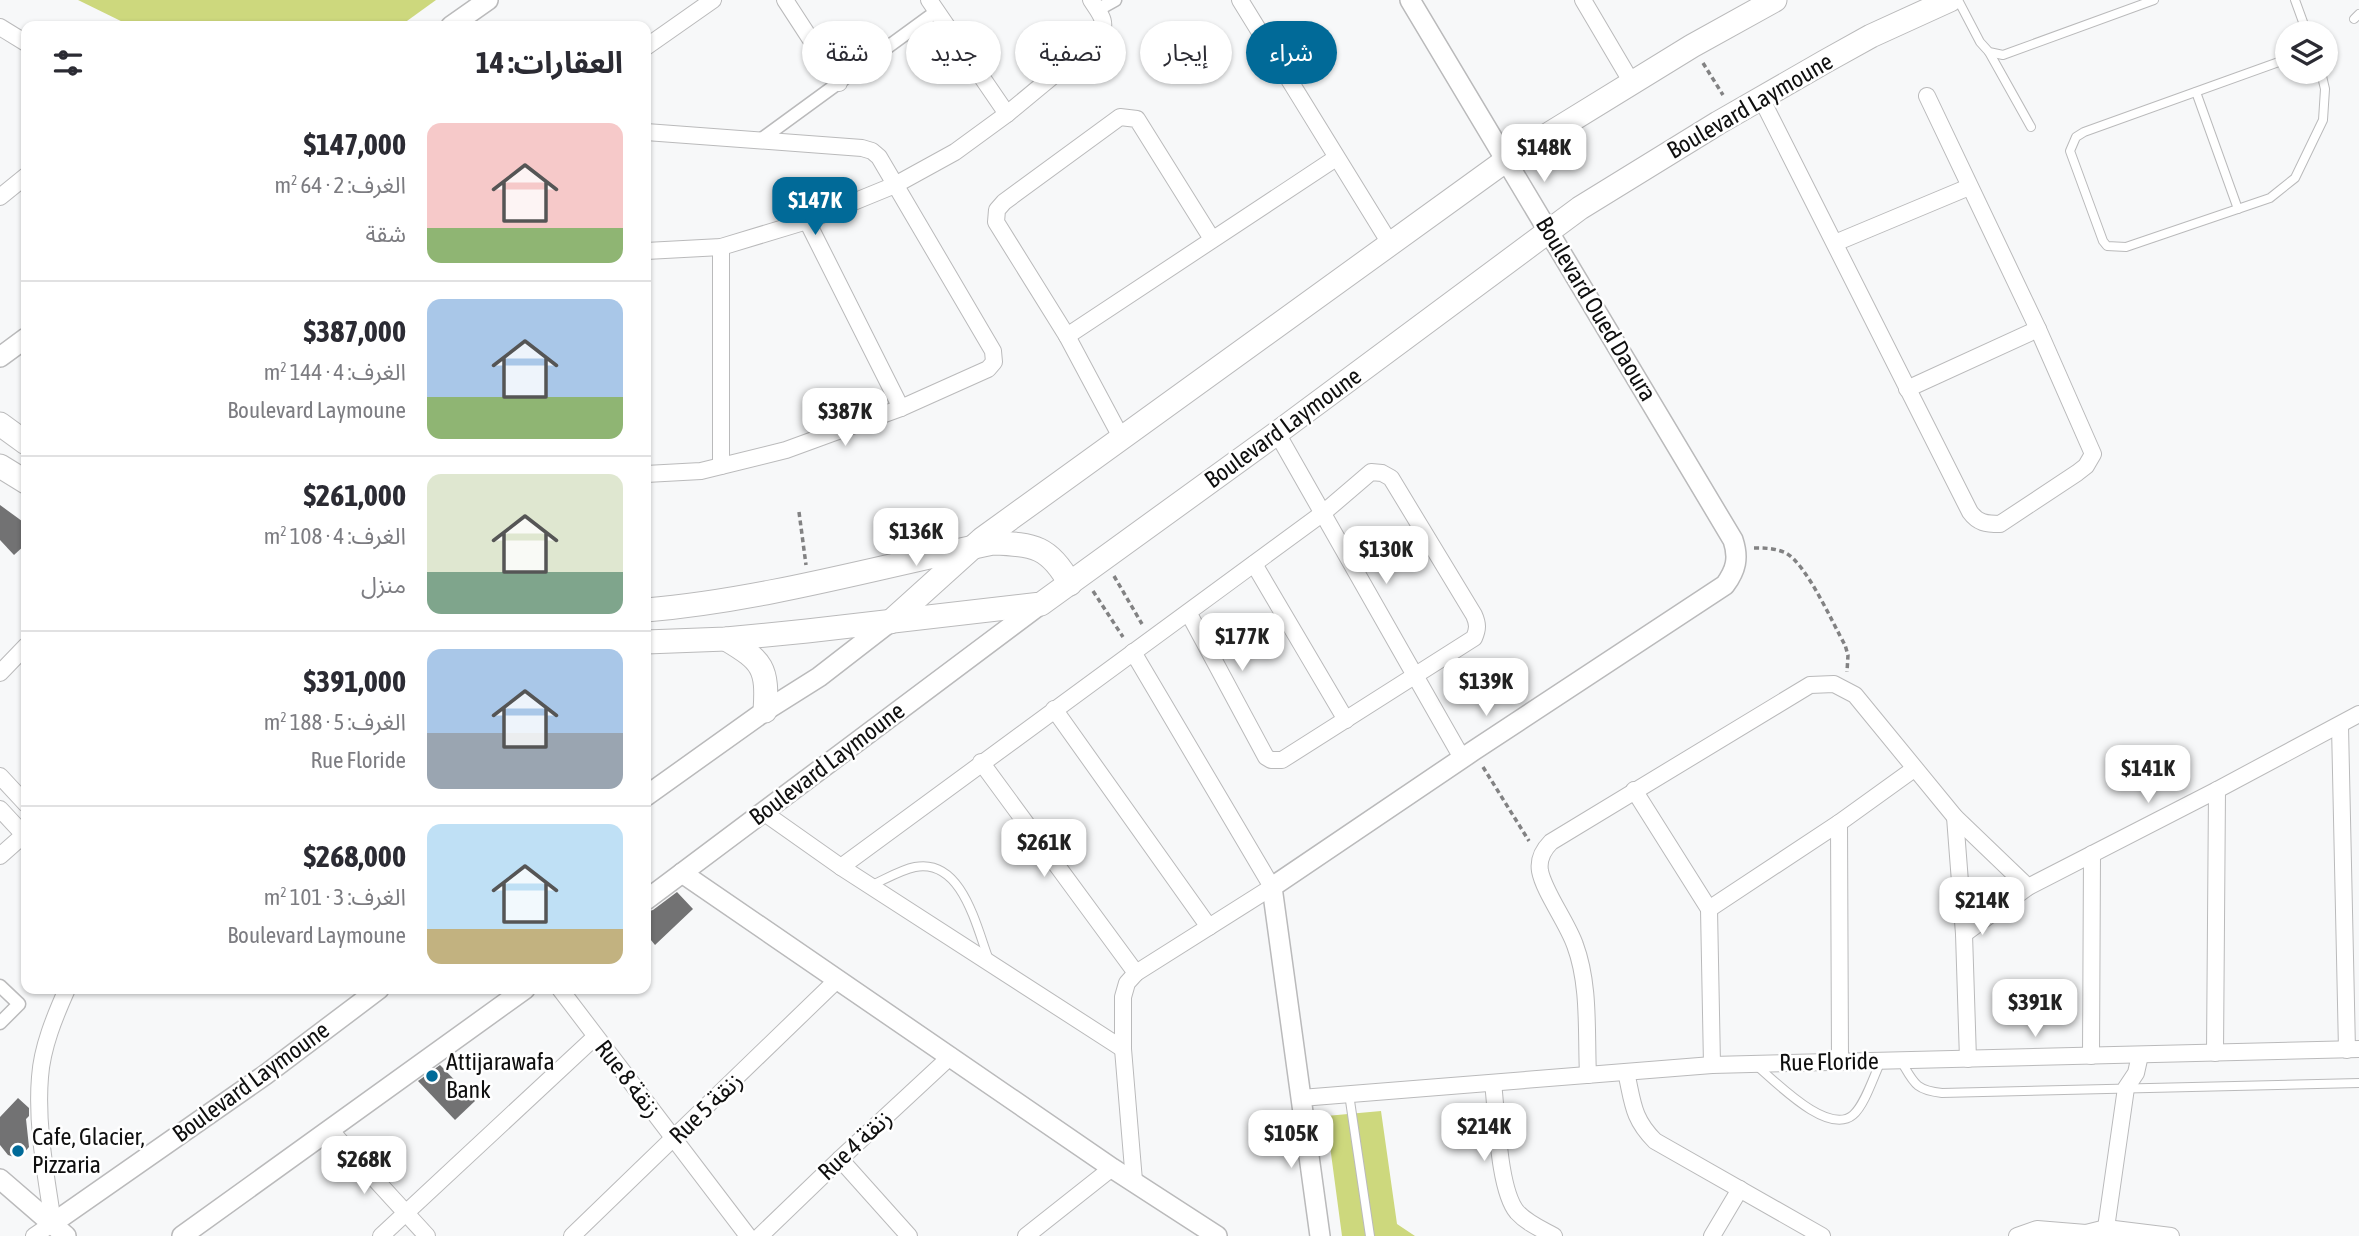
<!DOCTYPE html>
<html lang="ar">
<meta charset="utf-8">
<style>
:root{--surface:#fff;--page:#f2f2f3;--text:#2b2b33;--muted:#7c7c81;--line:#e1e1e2;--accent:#016a98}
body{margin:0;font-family:"Asap Condensed","Noto Sans Arabic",sans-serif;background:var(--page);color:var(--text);direction:rtl;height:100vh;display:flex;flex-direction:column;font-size:26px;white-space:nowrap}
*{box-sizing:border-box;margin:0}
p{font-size:23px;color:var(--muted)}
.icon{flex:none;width:38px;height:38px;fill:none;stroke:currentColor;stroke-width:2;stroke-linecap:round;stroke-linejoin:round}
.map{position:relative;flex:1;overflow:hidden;direction:ltr}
.panel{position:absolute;left:21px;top:21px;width:630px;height:973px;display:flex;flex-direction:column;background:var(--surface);border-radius:14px;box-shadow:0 2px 5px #0004;direction:rtl}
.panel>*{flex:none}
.banner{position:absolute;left:672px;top:21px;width:665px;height:63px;direction:rtl;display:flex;gap:14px}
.controls{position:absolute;left:2275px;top:21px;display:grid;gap:14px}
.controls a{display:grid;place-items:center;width:63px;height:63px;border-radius:50%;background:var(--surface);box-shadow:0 2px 5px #0004;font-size:35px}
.price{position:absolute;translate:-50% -60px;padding:0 16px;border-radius:14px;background:#fff;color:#222;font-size:23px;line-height:46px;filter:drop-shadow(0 2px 4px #0008)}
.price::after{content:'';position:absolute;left:50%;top:42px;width:21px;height:16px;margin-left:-10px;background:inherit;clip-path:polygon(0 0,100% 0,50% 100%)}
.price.selected{background:var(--accent);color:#fff}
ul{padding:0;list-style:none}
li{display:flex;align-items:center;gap:21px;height:175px;padding:0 28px}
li+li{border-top:2px solid var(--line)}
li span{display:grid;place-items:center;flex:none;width:196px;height:140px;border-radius:14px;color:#555}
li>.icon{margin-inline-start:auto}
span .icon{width:84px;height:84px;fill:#fffc;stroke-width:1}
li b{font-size:30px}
h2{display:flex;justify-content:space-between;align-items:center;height:84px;padding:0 28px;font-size:30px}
.chip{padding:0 24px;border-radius:32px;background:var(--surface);box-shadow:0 2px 5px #0004;font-size:24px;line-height:63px}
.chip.selected{background:var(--accent);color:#fff}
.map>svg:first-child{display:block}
.green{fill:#cdd87d}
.building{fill:#727273}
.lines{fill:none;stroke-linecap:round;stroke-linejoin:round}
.service-casing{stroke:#bababb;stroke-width:10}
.pedestrian-casing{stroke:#bababb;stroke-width:15}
.minor-casing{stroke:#bababb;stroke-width:18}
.tertiary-casing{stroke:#bababb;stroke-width:22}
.secondary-casing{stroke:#bababb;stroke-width:25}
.path{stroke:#828283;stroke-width:3.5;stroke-dasharray:5 3.5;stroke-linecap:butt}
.service{stroke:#fff;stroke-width:8}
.pedestrian{stroke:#fff;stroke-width:12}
.minor{stroke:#fff;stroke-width:16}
.tertiary{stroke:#fff;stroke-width:19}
.secondary{stroke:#fff;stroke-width:23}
.poi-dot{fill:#016a98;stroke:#fff;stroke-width:2.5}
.labels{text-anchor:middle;stroke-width:5;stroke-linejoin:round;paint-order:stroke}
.street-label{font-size:24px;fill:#0f0f0f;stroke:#fff}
.poi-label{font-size:24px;fill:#0f0f0f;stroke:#fff;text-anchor:start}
</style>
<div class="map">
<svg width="2359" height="1236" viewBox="0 0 2359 1236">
<rect width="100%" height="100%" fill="#f7f8f9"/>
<g class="green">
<path d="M78 0H436L400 26H131Z"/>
<path d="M1381 1111 1397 1224 1415 1236H1342L1326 1116Z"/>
</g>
<g class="building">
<path d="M0 505 26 524V544L14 555 0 540Z"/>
<path d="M677 892 693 909 655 945 646 934V912L653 910Z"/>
<path d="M440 1065 475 1101 455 1120 418 1081Z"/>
<path d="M18 1098 29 1108V1116L26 1119 29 1147 21 1156 14 1157 8 1155 0 1145V1117Z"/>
</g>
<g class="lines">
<defs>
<g id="service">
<path d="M1958 0 1980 42 1989 52 2003 55 2154 0"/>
<path d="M2295 0 2307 33"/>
<path d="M2354 19 2359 14"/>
<path d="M1989 52 2031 127"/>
<path d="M2287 59 2084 132 2076 137 2070 151 2103 241 2107 246 2126 247 2270 198 2295 178 2323 120 2325 89 2321 72"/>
<path d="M2196 92 2238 209"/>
<path d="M870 886C884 880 900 870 915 867 962 858 976 926 989 960"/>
<path d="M1901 1061C1914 1083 1915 1090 1942 1093L2359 1083"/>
<path d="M1757 1066C1776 1082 1828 1136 1853 1115 1865 1105 1874 1075 1881 1061"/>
<path d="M1349 1094 1370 1236"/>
</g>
<g id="pedestrian">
<path d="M1097 10 1115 0"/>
<path d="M759 141 937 11"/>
<path d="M0 986 19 1004 0 1023"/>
</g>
<g id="minor">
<path d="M785 0 839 83"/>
<path d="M929 0 1007 114"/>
<path d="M1240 0 1391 245"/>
<path d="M1583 0 1632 83"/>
<path d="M0 27 26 43"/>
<path d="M646 47 713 0"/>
<path d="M1761 98 1970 512C1978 523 1986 524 2000 524L2077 473 2086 466 2093 454 2038 329 1927 96"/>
<path d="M646 132 862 148 872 151 879 157 993 351 994 362 988 369 901 408 786 450 701 471 646 474"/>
<path d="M0 197 26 176"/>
<path d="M807 221 901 408"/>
<path d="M1835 243 1969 187"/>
<path d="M721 247V466"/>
<path d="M646 251 721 247 807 221 895 185 955 152 1007 114 1100 37C1108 21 1100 14 1091 0"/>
<path d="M1067 336 1336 158"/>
<path d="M1907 389 2038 329"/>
<path d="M1277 433 1462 758"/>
<path d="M1122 439 1067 336 996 222 997 210 1004 202 1120 117 1137 119 1212 239"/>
<path d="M1254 564 1346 720"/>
<path d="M1133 652 1272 887 1136 973 1127 983 1123 997V1049L1134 1181"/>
<path d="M0 673 26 646"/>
<path d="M1054 709 1209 927"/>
<path d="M2340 726 2347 1050"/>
<path d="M981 762 1136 973"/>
<path d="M0 776 26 804"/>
<path d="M1634 790 1709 909 1712 1065"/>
<path d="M0 809 26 837"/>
<path d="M763 812 841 867 1123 1049"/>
<path d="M1955 817 1964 934 1968 1059"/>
<path d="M1839 823 1840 1062"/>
<path d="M0 856 26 833"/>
<path d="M841 867 1323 513 1371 472 1382 473 1391 478 1474 615C1478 624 1478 629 1474 638L1282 760H1271L1266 757 1188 612"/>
<path d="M1709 909 1839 823 1914 769"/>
<path d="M1964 934 2028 887 2217 790 2359 714"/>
<path d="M560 989 748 1236"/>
<path d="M2215 1053 2217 790"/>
<path d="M2091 1056 2092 854"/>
<path d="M1626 1072C1633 1102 1632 1118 1655 1141L1822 1236"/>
<path d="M1588 1075C1586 1033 1590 985 1575 945 1567 922 1544 892 1540 871 1538 859 1543 850 1551 842L1810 685 1834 684 1855 695 1955 817 2028 887"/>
<path d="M1493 1083C1497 1114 1498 1189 1517 1212 1527 1223 1541 1229 1554 1236"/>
<path d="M1301 1098 1712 1065 2359 1049"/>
<path d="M329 1129 427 1236"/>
<path d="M840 1159 909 1236"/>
<path d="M2106 1228 2126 1088 2136 1073 2140 1055"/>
<path d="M34 1236 53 1223C46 1175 36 1125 40 1077 42 1047 55 1016 67 989"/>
<path d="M381 1236 595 1037"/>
<path d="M572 1236 838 979"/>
<path d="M760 1236 840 1159 951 1056"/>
<path d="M1026 1236 1112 1168"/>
<path d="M1712 1236 1740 1189"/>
<path d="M2017 1236 2037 1229 2086 1233 2106 1228 2171 1236"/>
</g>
<g id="tertiary">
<path d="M451 26 488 0"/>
<path d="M0 357 26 338"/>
<path d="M646 796 765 711 819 677 890 622"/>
<path d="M682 873 1112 1168 1217 1236"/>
<path d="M646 900 1041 604"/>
<path d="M0 1179 66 1236"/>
<path d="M53 1223 265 1075 379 989"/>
<path d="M182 1236 525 989"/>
<path d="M1320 1236 1272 887 1473 751 1725 585C1736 570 1739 558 1733 540L1410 0"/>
</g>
<g id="secondary">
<path d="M0 424 26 443"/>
<path d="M0 466 26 482"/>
<path d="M646 610C763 600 878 567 993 543 1034 544 1050 547 1070 584"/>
<path d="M890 622 982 539 1505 161 1692 46 1775 0"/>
<path d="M726 639C763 661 768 668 765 711"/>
<path d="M646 642 726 639 807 631 1041 604 1277 433 1580 208 1718 123 1826 61 1871 36 1950 0"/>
</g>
</defs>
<use href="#service" class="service-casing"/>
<use href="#pedestrian" class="pedestrian-casing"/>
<use href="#minor" class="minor-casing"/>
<use href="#tertiary" class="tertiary-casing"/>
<use href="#secondary" class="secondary-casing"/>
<g class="path">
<path d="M1703 63 1723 95"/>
<path d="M799 512 806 565"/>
<path d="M1754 548C1765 548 1775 548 1786 553 1807 565 1832 622 1845 645L1848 655 1847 672"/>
<path d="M1114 576 1142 624"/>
<path d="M1093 591 1123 637"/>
<path d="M1483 767 1529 841"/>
</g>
<use href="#service" class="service"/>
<use href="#pedestrian" class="pedestrian"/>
<use href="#minor" class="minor"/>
<use href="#tertiary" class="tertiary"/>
<use href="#secondary" class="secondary"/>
</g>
<g class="poi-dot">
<circle cx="432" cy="1076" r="7"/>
<circle cx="18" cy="1151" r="7"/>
</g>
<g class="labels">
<g class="street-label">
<text transform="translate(1750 106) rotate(-30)" y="8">Boulevard Laymoune</text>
<text transform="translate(1596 309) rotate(59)" y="8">Boulevard Oued Daoura</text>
<text transform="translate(1283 428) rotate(-36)" y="8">Boulevard Laymoune</text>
<text transform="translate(827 764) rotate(-37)" y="8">Boulevard Laymoune</text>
<text transform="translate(1829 1062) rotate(-1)" y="8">Rue Floride</text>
<text transform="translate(628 1079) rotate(52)" y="8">Rue 8 زنقة</text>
<text transform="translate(251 1082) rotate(-36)" y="8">Boulevard Laymoune</text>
<text transform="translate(706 1108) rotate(-44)" y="8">Rue 5 زنقة</text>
<text transform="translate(855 1145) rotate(-43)" y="8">Rue 4 زنقة</text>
</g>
<g class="poi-label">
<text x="446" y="1070">Attijarawafa<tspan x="446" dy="28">Bank</tspan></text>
<text x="32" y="1145">Cafe, Glacier,<tspan x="32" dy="28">Pizzaria</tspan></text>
</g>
</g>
</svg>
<div class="controls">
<a><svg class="icon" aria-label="layers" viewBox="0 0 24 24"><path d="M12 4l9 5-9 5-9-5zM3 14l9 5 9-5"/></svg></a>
</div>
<b class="price" style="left:1544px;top:184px">$148K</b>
<b class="price selected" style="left:815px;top:237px">$147K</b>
<b class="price" style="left:845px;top:448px">$387K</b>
<b class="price" style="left:916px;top:568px">$136K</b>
<b class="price" style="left:1386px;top:586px">$130K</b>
<b class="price" style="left:1242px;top:673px">$177K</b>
<b class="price" style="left:1486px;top:718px">$139K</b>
<b class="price" style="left:2148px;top:805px">$141K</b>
<b class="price" style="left:1044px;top:879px">$261K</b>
<b class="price" style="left:1982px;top:937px">$214K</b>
<b class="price" style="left:2035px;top:1039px">$391K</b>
<b class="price" style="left:1484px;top:1163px">$214K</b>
<b class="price" style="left:1291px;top:1170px">$105K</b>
<b class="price" style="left:364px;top:1196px">$268K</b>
<div class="banner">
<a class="chip selected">شراء</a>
<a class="chip">إيجار</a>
<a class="chip">تصفية</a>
<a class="chip">جديد</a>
<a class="chip">شقة</a>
</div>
<section class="panel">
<h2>العقارات: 14<svg class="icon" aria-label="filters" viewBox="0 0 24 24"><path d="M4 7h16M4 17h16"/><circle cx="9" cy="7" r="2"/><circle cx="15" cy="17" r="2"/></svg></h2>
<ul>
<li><span style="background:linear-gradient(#f6c9c9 75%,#8fb573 0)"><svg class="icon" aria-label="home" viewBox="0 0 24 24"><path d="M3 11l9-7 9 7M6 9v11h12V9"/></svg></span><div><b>$147,000</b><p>الغرف: 2 · 64 m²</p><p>شقة</p></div></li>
<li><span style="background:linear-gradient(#a9c7e8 70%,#8fb573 0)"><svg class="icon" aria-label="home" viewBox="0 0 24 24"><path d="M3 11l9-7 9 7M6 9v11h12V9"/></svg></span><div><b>$387,000</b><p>الغرف: 4 · 144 m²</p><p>Boulevard Laymoune</p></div></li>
<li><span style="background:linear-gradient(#dfe7d0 70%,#7fa58c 0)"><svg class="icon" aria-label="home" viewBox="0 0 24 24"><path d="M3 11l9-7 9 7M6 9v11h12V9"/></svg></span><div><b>$261,000</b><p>الغرف: 4 · 108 m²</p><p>منزل</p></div></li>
<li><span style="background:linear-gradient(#a9c7e8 60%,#9aa5b1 0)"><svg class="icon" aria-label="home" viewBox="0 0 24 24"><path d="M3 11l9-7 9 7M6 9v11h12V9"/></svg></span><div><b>$391,000</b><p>الغرف: 5 · 188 m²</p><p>Rue Floride</p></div></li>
<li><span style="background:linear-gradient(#bfe0f5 75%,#c2b280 0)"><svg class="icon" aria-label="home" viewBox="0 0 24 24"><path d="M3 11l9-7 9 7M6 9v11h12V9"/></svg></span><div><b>$268,000</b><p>الغرف: 3 · 101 m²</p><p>Boulevard Laymoune</p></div></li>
</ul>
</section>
</div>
